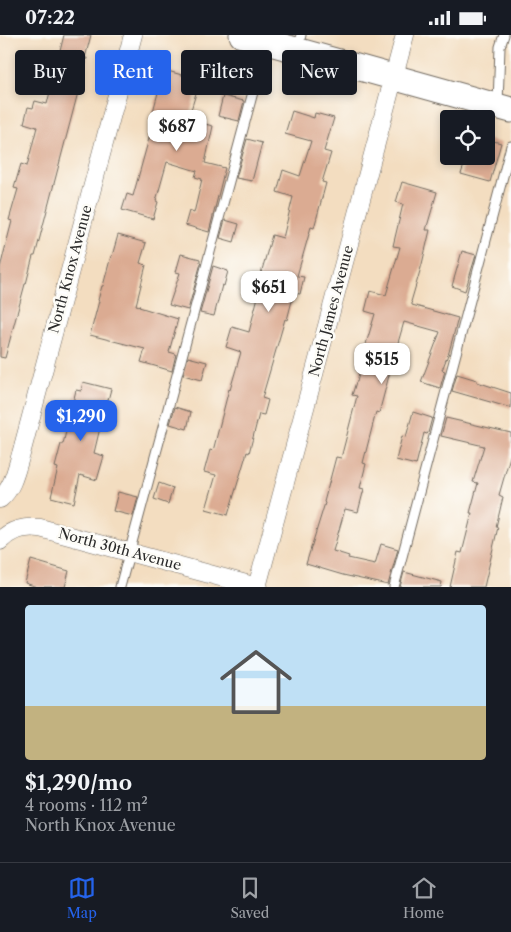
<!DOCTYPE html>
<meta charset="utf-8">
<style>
:root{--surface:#171b24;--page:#20242c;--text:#f1f3f6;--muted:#9ea1a6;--line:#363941;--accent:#2563eb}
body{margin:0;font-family:"Libre Caslon Text",serif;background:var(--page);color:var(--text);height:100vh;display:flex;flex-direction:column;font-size:19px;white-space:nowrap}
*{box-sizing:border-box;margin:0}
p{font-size:16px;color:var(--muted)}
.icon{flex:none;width:28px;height:28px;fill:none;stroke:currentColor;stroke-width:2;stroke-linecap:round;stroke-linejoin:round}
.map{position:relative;height:552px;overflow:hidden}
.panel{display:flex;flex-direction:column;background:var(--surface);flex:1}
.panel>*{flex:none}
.top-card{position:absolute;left:15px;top:15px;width:481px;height:45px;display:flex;gap:10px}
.fabs{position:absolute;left:440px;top:75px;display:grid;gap:10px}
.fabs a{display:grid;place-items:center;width:55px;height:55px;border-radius:5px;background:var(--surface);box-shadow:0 2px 8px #0003;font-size:25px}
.price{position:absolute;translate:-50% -42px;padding:0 11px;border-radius:10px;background:#fff;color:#222;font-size:16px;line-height:32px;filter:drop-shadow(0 1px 2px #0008)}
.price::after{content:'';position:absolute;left:50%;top:30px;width:15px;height:11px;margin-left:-8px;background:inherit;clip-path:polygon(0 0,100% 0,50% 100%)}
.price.selected{background:var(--accent);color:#fff}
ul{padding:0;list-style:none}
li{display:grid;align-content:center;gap:10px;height:265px;padding:0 25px}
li+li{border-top:1px solid var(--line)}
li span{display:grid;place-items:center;height:155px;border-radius:5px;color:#555}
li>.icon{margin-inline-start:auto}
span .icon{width:90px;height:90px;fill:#fffc;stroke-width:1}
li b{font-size:21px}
.tag{padding:0 18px;border-radius:5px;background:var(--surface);box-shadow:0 2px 8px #0003;font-size:18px;line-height:45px}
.tag.selected{background:var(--accent);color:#fff}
.status{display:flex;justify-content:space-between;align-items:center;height:35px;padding:0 25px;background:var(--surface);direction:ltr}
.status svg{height:14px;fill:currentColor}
.dock{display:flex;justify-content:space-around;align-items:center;height:70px;border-top:1px solid var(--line);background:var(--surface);font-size:14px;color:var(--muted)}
.dock a{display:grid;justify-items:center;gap:2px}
.dock .selected{color:var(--accent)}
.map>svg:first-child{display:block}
.building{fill:#dbab92}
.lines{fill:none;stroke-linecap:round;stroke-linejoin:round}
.service-casing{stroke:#71695f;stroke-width:11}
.minor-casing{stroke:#71695f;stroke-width:19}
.secondary-casing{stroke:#71695f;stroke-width:27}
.service{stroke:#fff;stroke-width:9}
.minor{stroke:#fff;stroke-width:18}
.secondary{stroke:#fff;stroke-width:25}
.labels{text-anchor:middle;stroke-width:5;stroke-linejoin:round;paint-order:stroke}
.street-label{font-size:14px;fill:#2b2b2b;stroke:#fdfcf7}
</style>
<div class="status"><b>07:22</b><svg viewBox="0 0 49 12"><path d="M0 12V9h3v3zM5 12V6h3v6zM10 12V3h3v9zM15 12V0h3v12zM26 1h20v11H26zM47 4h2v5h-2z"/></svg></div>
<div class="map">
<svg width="511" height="552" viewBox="0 0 511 552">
<rect width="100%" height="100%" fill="#fdfcf7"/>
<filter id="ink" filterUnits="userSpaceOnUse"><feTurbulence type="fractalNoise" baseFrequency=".02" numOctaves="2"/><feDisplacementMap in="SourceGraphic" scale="10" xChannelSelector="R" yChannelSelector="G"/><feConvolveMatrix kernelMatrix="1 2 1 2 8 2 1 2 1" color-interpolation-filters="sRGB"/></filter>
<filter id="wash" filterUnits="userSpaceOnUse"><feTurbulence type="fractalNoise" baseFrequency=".0096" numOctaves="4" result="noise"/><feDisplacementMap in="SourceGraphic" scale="20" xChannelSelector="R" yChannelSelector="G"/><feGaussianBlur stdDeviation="1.12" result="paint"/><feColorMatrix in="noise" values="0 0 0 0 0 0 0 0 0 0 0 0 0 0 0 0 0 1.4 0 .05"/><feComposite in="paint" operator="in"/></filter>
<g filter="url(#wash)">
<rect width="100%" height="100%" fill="#f3ddc0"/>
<g id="blocks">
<g class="building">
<path d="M64 0H91L85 23H87L35 221H33L26 249H25L5 323 0 322V233L12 186 9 185 18 154 14 153 21 129 27 131 37 92 24 88 28 72 33 73 35 66 47 69Z"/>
<path d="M164 35 200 45 188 85 213 91 205 128 225 133 209 197 185 190 189 176 194 178 202 144 195 142 197 136 167 127 156 166 158 167 153 184 122 175 127 159 133 161 153 89 150 88Z"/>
<path d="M223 61 244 66 239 86 218 81Z"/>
<path d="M292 76 314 83 315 78 334 83 324 116 331 118 322 147 326 148 314 193 311 192 297 241 304 242 300 259 294 258 287 285 285 284 262 363 268 365 264 380 259 379 249 418 247 417 228 480 206 474 216 440 204 437 210 415 213 416 229 354 230 355 241 317 226 312 232 292 249 297 261 250 258 249 272 200 283 203 293 162 277 157 283 135 300 141 311 106 285 99Z"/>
<path d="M247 104 262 108 252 146 236 143Z"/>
<path d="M486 104 501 108 490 147 461 139 467 121H486Z"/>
<path d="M402 147 437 157 426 195H430L422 229 411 267 412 268V270L458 283 449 317 442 335 445 336 440 353 421 347 440 297 404 287 395 318 379 378 376 377 363 428 366 429 360 453 364 454 358 477 345 474 333 516 349 521 348 523 375 529 381 509 398 514 388 550 343 540 306 529 325 468 324 467 336 422 341 423 357 361 352 360 356 347H357L366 309 375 279 365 276 370 256 386 260 400 212 393 211 403 169 396 167Z"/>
<path d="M225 185 239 189 234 207 220 203Z"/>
<path d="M118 200 146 208 140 228 146 230 136 270 140 271 139 272 178 284 169 317 176 319 172 336 141 327 145 314 90 300 99 266 98 265 102 251H103L111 221H112Z"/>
<path d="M462 216 476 220 465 256 452 251Z"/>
<path d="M181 219 200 224V227L201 228 188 275 169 270 180 238 176 237Z"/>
<path d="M213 231 228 236 224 251 222 250 214 281 200 278Z"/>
<path d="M188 322 207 327 202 345 183 340Z"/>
<path d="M457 339 477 345V347L511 358V373L452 356Z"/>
<path d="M83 347 111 354 105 376H104L94 418 104 421 97 445 80 440 74 468 51 462 58 433 55 432 61 409H63L76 355 81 356Z"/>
<path d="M175 372 191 377 187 394 170 389Z"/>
<path d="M413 377 432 383 428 398 427 399 424 398 416 430 396 425 402 401 406 402Z"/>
<path d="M446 383 511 398V418L499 460 503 462 496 492H498L484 552H450L458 517 462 518 472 478H470L478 448 473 447 484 411 441 401Z"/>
<path d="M159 448 173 453 168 469 154 464Z"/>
<path d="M118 457 138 462 133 481 113 476Z"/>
<path d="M31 525 69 536 65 552H37L25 548Z"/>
<path d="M404 537 442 547 441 552H400Z"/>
</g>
</g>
</g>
<g filter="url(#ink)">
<use href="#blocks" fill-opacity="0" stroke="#71695f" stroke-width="1"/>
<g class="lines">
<defs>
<g id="service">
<path d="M297 15 301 0"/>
<path d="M498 69 500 12 504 0"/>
<path d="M120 552 260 31 267 10"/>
<path d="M394 552 511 111"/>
</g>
<g id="minor">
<path d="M0 464C13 453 16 435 21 419L133 0"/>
<path d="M0 506C10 495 25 491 40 493L257 552"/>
<path d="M257 552 405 0"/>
</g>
<path id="secondary" d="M242 0 511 75"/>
</defs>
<use href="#service" class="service-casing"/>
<use href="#minor" class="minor-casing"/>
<use href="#secondary" class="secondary-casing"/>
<use href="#service" class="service"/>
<use href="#minor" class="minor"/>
<use href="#secondary" class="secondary"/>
</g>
</g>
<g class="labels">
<g class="street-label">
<text transform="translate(70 234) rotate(-75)" y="5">North Knox Avenue</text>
<text transform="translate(331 276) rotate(-75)" y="5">North James Avenue</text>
<text transform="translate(120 514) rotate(15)" y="5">North 30th Avenue</text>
</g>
</g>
</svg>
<div class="fabs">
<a><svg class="icon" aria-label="locate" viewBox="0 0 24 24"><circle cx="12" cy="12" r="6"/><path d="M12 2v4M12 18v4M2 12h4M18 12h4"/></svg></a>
</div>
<b class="price" style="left:177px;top:117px">$687</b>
<b class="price" style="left:269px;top:278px">$651</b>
<b class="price" style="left:382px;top:350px">$515</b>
<b class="price selected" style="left:81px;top:407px">$1,290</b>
<div class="top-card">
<a class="tag">Buy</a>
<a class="tag selected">Rent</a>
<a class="tag">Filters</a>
<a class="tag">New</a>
</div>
</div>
<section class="panel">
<ul>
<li><span style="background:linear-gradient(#bfe0f5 65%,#c2b280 0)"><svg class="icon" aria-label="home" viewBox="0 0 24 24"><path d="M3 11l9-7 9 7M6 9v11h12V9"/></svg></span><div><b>$1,290/mo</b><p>4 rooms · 112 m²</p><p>North Knox Avenue</p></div></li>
</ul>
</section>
<nav class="dock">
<a class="selected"><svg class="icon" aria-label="map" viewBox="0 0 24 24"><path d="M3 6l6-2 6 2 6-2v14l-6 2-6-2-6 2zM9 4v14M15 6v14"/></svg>Map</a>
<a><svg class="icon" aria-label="saved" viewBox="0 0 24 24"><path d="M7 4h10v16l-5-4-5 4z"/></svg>Saved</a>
<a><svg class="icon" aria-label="home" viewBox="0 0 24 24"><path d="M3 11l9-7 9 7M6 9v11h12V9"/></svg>Home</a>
</nav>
